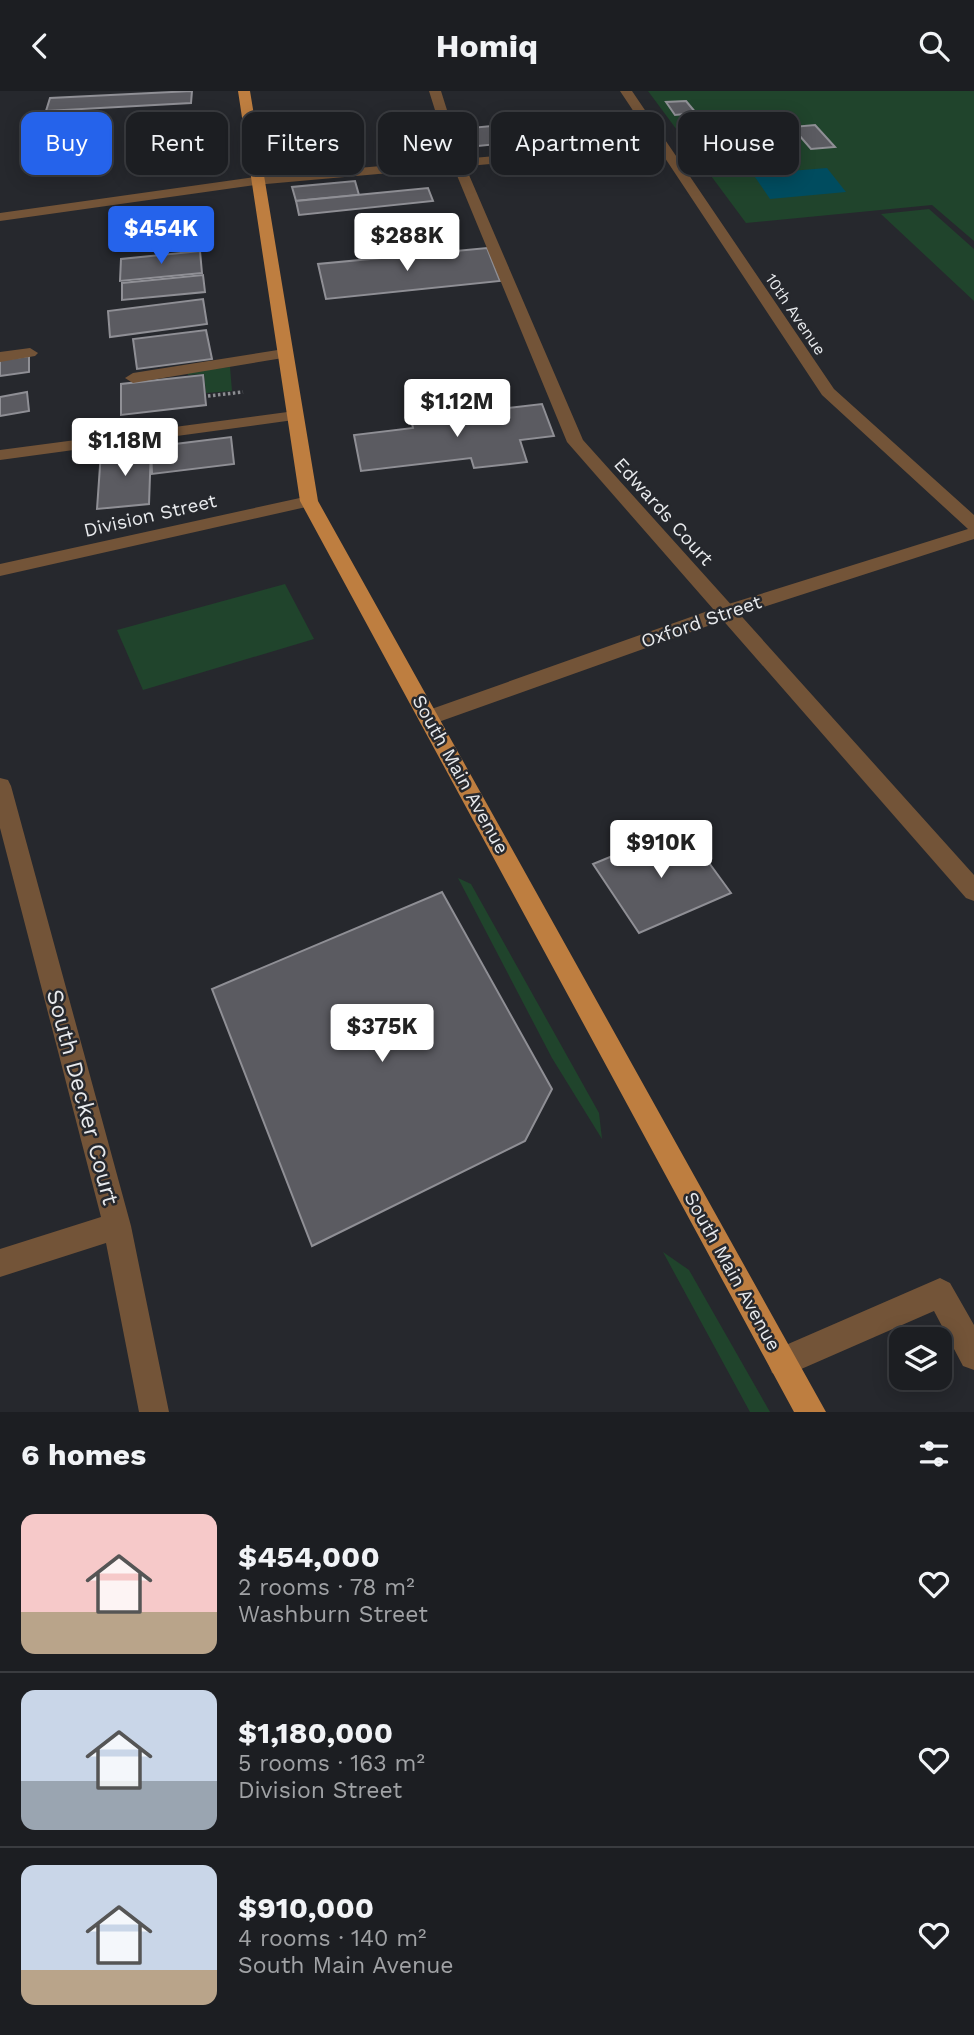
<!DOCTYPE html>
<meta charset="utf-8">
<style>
:root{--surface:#1c1e22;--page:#25272a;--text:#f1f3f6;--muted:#a0a2a5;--line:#3a3c40;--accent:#2563eb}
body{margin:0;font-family:"Work Sans",sans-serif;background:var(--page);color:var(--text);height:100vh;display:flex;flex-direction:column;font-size:26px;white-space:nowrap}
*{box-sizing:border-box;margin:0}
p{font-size:23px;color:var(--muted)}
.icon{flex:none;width:38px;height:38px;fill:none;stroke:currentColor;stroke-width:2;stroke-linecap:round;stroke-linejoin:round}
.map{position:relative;height:1321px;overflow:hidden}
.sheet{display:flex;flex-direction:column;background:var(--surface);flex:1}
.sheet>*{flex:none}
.hud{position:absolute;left:21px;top:21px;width:933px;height:63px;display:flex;gap:14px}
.buttons{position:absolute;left:889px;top:1236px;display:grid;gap:14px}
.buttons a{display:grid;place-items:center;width:63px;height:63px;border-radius:14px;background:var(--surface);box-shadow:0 4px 18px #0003,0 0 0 2px var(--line);font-size:35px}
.price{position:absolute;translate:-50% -60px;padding:0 16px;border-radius:7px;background:#fff;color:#222;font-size:23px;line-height:46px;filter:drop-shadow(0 2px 4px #0008)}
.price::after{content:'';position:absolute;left:50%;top:42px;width:21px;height:16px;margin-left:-10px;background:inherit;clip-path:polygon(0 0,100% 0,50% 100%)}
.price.current{background:var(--accent);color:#fff}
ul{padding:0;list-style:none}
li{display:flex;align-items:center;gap:21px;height:175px;padding:0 21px}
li+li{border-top:2px solid var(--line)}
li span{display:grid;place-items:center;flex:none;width:196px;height:140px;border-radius:14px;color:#555}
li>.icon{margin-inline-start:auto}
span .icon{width:84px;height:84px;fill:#fffc;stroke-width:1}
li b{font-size:30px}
h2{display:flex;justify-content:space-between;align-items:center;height:84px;padding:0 21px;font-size:30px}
.tag{padding:0 24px;border-radius:14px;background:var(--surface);box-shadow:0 4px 18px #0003,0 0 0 2px var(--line);font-size:24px;line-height:63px}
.tag.current{background:var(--accent);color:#fff}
header{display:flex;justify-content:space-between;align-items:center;height:91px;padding:0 21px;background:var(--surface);font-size:32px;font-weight:700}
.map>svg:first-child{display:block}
.green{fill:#20442c}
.water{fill:#004c5f}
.building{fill:#5b5b61;stroke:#8f8f95;stroke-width:2}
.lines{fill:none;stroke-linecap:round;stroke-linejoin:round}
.path{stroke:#8b8d91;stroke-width:3.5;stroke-dasharray:2.5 2.5;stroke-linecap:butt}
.lane{fill:#735438;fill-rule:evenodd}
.street{fill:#735438;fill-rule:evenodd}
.primary{fill:#be7e40;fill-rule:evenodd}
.labels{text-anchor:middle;stroke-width:5;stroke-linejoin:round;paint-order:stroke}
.far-street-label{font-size:16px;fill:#e8eaed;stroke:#26282d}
.street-label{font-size:19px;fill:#e8eaed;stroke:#26282d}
.near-street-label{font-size:23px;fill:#e8eaed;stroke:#26282d}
</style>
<header><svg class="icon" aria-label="back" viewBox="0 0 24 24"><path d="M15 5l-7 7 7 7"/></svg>Homiq<svg class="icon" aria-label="search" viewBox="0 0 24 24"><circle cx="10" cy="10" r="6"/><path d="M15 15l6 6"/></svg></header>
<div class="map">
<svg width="974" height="1321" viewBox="0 0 974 1321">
<rect width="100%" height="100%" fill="#26282d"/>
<g class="green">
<path d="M648 0H974V150L932 114 746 132Z"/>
<path d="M929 118 974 158V210L881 123Z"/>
<path d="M230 276 232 300 206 302 204 283 188 284V281Z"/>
<path d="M285 493 314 548 143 599 117 539Z"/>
<path d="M458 787 471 793 599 1022 602 1048 552 967Z"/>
<path d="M663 1161 689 1179 770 1321H750Z"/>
</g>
<path class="water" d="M827 77 846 101 770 108 753 83Z"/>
<g class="building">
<path d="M192 0 191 12 46 20 50 7Z"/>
<path d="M686 10 696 22 675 24 666 11Z"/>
<path d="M609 24 620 41 468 56 460 38Z"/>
<path d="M815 34 835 56 811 58 792 36Z"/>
<path d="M752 40 774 67 725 71 705 44Z"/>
<path d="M355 90 359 104 296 110 292 96Z"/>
<path d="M428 97 433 110 299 124 296 110Z"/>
<path d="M183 128 184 154 136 158 137 132Z"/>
<path d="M487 157 500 190 326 208 318 173Z"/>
<path d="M200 160 202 182 120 190 121 168Z"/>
<path d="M203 184 205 201 122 209V192Z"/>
<path d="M203 208 207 233 110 246 108 220Z"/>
<path d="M206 239 212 268 137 278 133 248Z"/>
<path d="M29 265V281L0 285V269Z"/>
<path d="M203 284 206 314 121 324V293Z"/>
<path d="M27 301 29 320 0 325V306Z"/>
<path d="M542 313 554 345 520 349 527 371 474 377 471 367 361 380 354 344 413 337 411 328Z"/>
<path d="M231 346 234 373 152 383 151 356Z"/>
<path d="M151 356 149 413 97 418 101 361Z"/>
<path d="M683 736 731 802 639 842 593 773Z"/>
<path d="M442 801 552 998 525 1050 312 1155 212 898Z"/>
</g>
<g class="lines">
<path class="path" d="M208 305 243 301"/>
<g class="lane">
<path d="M429 0H441L463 70 583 349 974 784V810L966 807 567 351 451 70Z"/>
<path d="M30 257 38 262 35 265 0 271V261Z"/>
<path d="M284 258 292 263 289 266 133 292 125 287 133 282Z"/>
<path d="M295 320 301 322V328L0 369V359Z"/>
<path d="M0 687 8 689 11 695 131 1135 169 1321H139L106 1152 0 1186V1158L101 1126 0 737Z"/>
<path d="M940 1187 950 1192 974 1234V1279L963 1275 934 1220 783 1286 772 1282 768 1271 772 1260Z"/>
</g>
<g class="street">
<path d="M620 0H632L834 298 974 424V448L733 526 430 634 423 631 420 626 423 621 719 516 968 438 822 304 659 58 255 94 0 130V122L255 86 654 51Z"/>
<path d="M309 405 318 410 315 414 0 485V473Z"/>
</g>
<path class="primary" d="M238 0H250L318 410 826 1321H794L300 410Z"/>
</g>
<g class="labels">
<g class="far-street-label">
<text transform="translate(796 223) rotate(56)" y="6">10th Avenue</text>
</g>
<g class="street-label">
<text transform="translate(664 420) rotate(48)" y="7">Edwards Court</text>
<text transform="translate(150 424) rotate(-13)" y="7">Division Street</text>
<text transform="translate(701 530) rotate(-19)" y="7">Oxford Street</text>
<text transform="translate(461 683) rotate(61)" y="7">South Main Avenue</text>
<text transform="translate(733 1180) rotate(61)" y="7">South Main Avenue</text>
</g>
<g class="near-street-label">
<text transform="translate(83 1006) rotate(75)" y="8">South Decker Court</text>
</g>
</g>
</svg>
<div class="buttons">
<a><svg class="icon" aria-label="layers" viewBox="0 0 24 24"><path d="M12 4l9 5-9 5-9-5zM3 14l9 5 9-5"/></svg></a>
</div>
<b class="price current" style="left:161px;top:175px">$454K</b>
<b class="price" style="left:407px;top:182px">$288K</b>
<b class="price" style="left:457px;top:348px">$1.12M</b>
<b class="price" style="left:125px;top:387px">$1.18M</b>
<b class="price" style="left:661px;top:789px">$910K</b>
<b class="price" style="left:382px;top:973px">$375K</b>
<div class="hud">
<a class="tag current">Buy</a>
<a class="tag">Rent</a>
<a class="tag">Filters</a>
<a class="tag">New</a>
<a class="tag">Apartment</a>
<a class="tag">House</a>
</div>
</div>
<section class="sheet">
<h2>6 homes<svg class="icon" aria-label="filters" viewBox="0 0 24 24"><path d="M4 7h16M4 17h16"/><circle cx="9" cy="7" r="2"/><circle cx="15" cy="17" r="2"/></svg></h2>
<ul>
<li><span style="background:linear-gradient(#f6c9c9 70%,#b9a48a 0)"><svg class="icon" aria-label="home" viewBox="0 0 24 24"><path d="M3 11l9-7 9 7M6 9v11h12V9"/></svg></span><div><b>$454,000</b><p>2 rooms · 78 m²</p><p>Washburn Street</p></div><svg class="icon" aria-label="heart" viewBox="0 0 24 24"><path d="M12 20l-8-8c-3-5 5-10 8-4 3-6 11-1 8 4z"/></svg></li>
<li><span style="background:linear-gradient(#c9d6e8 65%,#9aa5b1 0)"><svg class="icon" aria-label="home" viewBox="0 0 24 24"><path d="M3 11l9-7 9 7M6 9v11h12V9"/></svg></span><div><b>$1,180,000</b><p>5 rooms · 163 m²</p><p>Division Street</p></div><svg class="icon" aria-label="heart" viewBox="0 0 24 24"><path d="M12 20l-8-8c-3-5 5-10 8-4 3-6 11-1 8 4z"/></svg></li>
<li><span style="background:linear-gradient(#c9d6e8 75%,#b9a48a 0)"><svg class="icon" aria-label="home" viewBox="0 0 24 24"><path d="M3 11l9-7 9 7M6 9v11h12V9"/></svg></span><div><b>$910,000</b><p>4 rooms · 140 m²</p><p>South Main Avenue</p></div><svg class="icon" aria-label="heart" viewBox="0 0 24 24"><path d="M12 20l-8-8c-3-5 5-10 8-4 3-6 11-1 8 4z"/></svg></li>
</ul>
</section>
